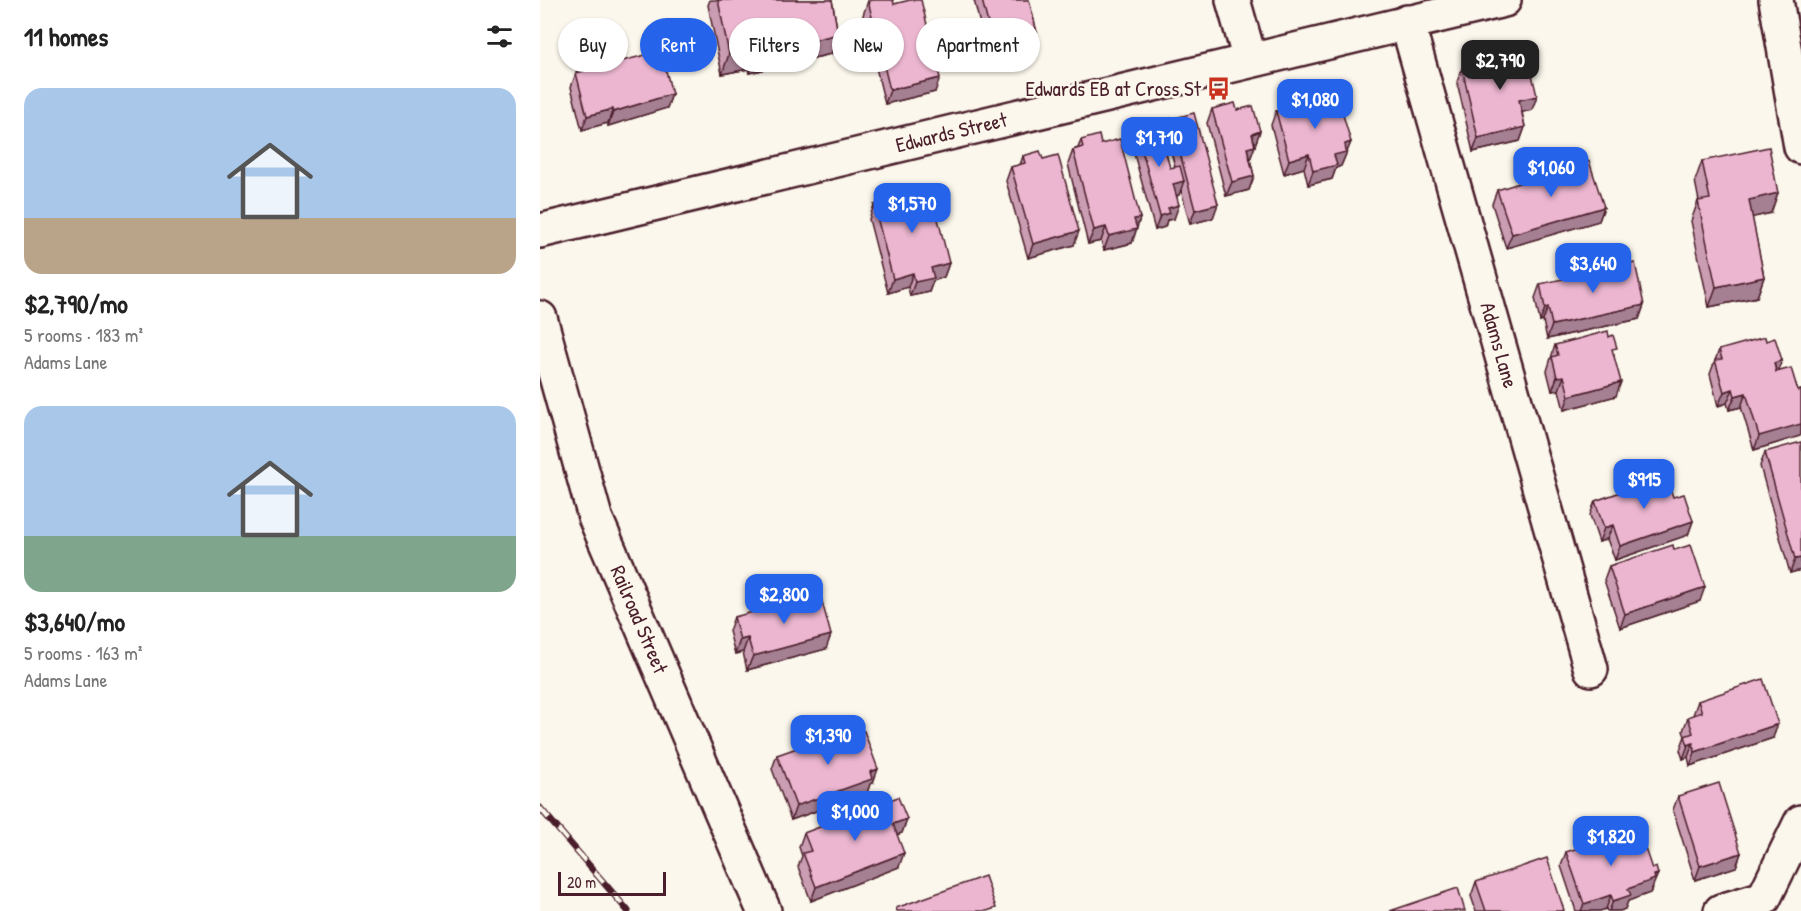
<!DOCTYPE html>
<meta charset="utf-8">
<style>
:root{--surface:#fff;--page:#f2f2f2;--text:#222;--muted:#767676;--accent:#2563eb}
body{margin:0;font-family:"Patrick Hand",sans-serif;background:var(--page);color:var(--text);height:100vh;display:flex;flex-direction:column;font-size:22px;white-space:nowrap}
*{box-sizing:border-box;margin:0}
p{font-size:20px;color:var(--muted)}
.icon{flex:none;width:33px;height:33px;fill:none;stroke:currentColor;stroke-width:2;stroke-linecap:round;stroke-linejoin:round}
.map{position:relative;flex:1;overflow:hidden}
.panel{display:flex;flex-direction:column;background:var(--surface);width:540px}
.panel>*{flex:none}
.hud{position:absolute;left:18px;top:18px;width:570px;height:54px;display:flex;gap:12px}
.scale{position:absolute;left:18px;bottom:15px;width:108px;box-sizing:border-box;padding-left:6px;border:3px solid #4a1f2b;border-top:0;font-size:16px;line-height:21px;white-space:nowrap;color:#4a1f2b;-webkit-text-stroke:4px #fbf7ec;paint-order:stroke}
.price{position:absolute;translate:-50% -51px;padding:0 14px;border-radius:12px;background:var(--accent);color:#fff;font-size:20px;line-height:39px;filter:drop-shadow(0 2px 3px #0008)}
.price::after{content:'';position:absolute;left:50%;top:36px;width:18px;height:14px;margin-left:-9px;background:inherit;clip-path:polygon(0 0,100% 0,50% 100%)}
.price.selected{background:#222;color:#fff}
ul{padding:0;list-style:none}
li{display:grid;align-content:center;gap:12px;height:318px;padding:0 24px}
li span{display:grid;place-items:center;height:186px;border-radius:18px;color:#555}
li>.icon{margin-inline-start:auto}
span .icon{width:108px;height:108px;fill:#fffc;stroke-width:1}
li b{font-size:26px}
h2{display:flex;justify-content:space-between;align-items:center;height:72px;padding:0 24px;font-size:26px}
.pill{padding:0 21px;border-radius:27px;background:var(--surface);box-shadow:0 2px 4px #0004;font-size:21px;line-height:54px}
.pill.selected{background:var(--accent);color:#fff}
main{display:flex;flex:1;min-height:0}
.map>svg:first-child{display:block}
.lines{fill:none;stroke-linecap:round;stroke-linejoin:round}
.minor-casing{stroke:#4a1f2b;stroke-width:38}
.tertiary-casing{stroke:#4a1f2b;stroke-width:38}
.minor{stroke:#fbf7ec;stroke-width:33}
.tertiary{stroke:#fbf7ec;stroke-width:33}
.rail-casing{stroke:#4a1f2b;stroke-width:7}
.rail{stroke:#fbf7ec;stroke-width:4.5;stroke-dasharray:14;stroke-linecap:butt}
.wall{fill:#cb9db3;stroke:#4a1f2b;stroke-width:1.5}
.shaded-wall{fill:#a57f92;stroke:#4a1f2b;stroke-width:1.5}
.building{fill:#ecb6d0;stroke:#4a1f2b;stroke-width:1.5}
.labels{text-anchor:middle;stroke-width:5;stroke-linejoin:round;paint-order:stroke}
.poi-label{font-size:21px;fill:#4a1f2b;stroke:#fbf7ec;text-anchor:end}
.street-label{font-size:21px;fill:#4a1f2b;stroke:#fbf7ec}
</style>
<main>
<section class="panel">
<h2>11 homes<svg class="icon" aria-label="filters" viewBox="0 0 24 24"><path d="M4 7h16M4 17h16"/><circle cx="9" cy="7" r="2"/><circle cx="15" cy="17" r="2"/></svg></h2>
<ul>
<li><span style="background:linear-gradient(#a9c7e8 70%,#b9a48a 0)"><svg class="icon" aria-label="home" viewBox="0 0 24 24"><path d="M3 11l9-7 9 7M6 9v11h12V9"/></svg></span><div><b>$2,790/mo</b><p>5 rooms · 183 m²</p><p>Adams Lane</p></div></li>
<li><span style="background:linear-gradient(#a9c7e8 70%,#7fa58c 0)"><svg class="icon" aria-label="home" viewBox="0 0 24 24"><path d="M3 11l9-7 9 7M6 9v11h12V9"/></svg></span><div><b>$3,640/mo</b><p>5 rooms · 163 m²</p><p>Adams Lane</p></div></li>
</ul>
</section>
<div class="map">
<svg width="1261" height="911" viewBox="0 0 1261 911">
<rect width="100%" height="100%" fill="#fbf7ec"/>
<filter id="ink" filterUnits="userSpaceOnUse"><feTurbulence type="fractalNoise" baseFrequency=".0167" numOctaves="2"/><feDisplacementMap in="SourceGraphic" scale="12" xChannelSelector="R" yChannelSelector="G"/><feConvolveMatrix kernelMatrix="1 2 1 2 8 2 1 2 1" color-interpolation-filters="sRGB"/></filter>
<g filter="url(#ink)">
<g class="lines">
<defs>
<g id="minor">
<path d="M693 0 710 60"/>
<path d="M1236 0 1261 147"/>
<path id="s1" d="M867 22 1051 669"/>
<path id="s2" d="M0 318 55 517 224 911"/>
<path d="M1181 911 1224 898 1261 822"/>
</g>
<g id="tertiary">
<path id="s3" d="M0 231 964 0"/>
</g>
</defs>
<use href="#minor" class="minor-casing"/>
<use href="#tertiary" class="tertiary-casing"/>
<use href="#minor" class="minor"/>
<use href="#tertiary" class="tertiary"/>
<defs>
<path id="rail" d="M0 808 88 911"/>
</defs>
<use href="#rail" class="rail-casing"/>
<use href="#rail" class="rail"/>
</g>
<g class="wall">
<path d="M170 0H292L298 34 291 54 209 73 208 69 182 74 168 5Z"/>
<path d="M434 0H489L498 37 493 51 449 61Z"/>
<path d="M328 1 354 4 395 92 345 104 323 15Z"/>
<path d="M941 56 992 110 982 112 985 127 980 141 933 152 917 82 922 68 938 64Z"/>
<path d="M36 73 132 94 127 108 68 126V123L42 130 31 87Z"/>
<path d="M672 109 697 110 720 131 710 159 714 176 709 190 686 196 667 123Z"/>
<path d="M736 111 811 142 801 166 796 168 792 179 768 185 764 168 744 174 731 125Z"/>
<path d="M631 119 673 218 650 224 641 190 639 195 637 196 634 219 627 220 625 227 615 230 591 143 596 129 630 168 635 167 626 133Z"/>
<path d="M541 140 561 144 600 218 592 243 564 250 561 241 548 244 528 164 533 150 538 148Z"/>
<path d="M483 156 534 245 488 258 466 181 471 167 480 165Z"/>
<path d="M1162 161 1231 213 1212 217 1224 277 1217 297 1169 307 1151 221 1158 201H1159L1155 181Z"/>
<path d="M957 190 1064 207 1059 221 966 248 952 204Z"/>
<path d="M349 191 369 196 409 263 404 277 393 281 389 292 370 296 368 287 348 293 329 219 334 205 345 202Z"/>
<path d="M1000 284 1104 305 1099 319 1007 339 1003 321 1000 322 995 298Z"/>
<path d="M1015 345 1074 355 1076 396 1024 410 1019 390 1012 391 1007 371Z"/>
<path d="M1179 350 1238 371 1258 391 1261 390V434L1260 436 1214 450 1201 407 1189 410 1187 403 1178 406 1170 374Z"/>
<path d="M1225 452 1261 570 1250 573 1220 466Z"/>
<path d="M1100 480 1133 497 1153 521 1148 535 1075 560 1067 539 1059 542 1050 515 1055 501 1098 486Z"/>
<path d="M1134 550 1160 601 1080 628 1064 580 1069 566Z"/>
<path d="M194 617 286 649 207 670 203 652 195 654 189 631Z"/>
<path d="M1158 701 1233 738 1150 766 1148 757 1143 759 1140 750 1145 736 1143 731 1148 717 1153 715Z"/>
<path d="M237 755 333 783 330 784 327 793 251 820 232 769Z"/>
<path d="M1138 796 1201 853 1196 867 1155 880 1133 810Z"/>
<path d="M367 819 362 833 357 835 359 867 271 901 258 867 262 856 259 847 264 833Z"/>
<path d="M1026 852 1113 888 1110 893 1088 901 1085 909 1080 911H1067L1066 909 1060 911H1036L1021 866Z"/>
<path d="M936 882 1024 911H936L931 896Z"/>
</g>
<g class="shaded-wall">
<path d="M298 34 291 54 209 73 217 54Z"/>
<path d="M498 37 493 51 449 61 454 47Z"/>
<path d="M216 49 208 69 182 74 189 54Z"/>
<path d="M400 78 395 92 345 104 350 90Z"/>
<path d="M132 94 127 108 68 126 73 112Z"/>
<path d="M997 96 992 110 974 114 979 100Z"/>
<path d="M73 109 68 123 42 130 47 116Z"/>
<path d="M985 127 980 141 933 152 938 138Z"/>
<path d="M720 131 715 145 712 134Z"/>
<path d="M811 142 801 166 796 168 792 179 768 185 773 171 794 155 805 144Z"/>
<path d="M715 146 710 160 707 148Z"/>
<path d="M769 154 764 168 744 174 749 160Z"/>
<path d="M714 176 709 190 686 196 692 182Z"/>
<path d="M644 181 639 195 628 198 633 184Z"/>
<path d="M1238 193 1231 213 1202 220 1209 200Z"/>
<path d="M678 204 673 218 650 224 655 210Z"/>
<path d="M639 205 634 219 627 220 625 227 615 230 620 216 628 208Z"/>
<path d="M1064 207 1059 221 966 248 972 234Z"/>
<path d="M600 218 592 243 564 250 569 236 594 219Z"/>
<path d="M566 227 561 241 548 244 554 230Z"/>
<path d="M539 231 534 245 488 258 493 244Z"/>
<path d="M409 263 404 277 393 281 389 292 370 296 375 282 391 268Z"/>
<path d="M373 273 368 287 348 293 353 279Z"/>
<path d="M1224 277 1217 297 1169 307 1176 287Z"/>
<path d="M1104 305 1099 319 1007 339 1012 325Z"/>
<path d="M1008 307 1003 321 1000 322 1005 308Z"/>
<path d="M1242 360 1237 374 1234 363Z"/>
<path d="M1024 376 1019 390 1012 391 1017 377Z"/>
<path d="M1081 382 1076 396 1024 410 1029 396Z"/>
<path d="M1193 389 1187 403 1178 406 1184 392Z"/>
<path d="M1206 393 1201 407 1189 410 1195 396Z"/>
<path d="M1261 416V434L1260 436 1214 450 1219 436Z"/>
<path d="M1153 521 1148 535 1075 560 1080 546Z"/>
<path d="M1073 525 1067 539 1059 542 1064 528Z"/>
<path d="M1261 558V570L1250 573 1255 559Z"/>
<path d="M1165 587 1160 601 1080 628 1085 614Z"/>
<path d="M291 635 286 649 207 670 213 656Z"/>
<path d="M208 638 203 652 195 654 200 640Z"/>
<path d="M1238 724 1233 738 1150 766 1155 752Z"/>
<path d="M1153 743 1148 757 1143 759 1148 745Z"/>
<path d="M338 769 333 783 330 784 327 793 251 820 256 806Z"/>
<path d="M367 819 362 833 348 838 353 824Z"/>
<path d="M364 853 359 867 271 901 276 887Z"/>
<path d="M1201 853 1196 867 1155 880 1160 866Z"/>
<path d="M1118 874 1110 893 1088 901 1085 909 1080 911H1069L1073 901 1088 889Z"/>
<path d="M1071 895 1066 909 1060 911H1041L1044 904Z"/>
</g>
<g class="building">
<path d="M178 0H292L298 34 217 54 216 49 189 54Z"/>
<path d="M332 0H353L354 4 370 0H381L400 78 350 90 328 1Z"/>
<path d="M442 0H489L498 37 454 47Z"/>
<path d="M985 45 997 96 979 100 985 127 938 138 922 68 943 63 941 56Z"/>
<path d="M121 51 132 94 73 112V109L47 116 36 73Z"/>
<path d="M796 91 811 142 805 144 806 152 794 155 797 165 773 171 769 154 749 160 736 111Z"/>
<path d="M695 103 697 110 713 106 720 131 712 134 715 146 707 148 714 176 692 182 672 109Z"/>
<path d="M654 113 678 204 655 210 631 119Z"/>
<path d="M618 123 630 168 640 166 644 181 633 184 639 205 628 208 630 213 620 216 596 129Z"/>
<path d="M559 135 561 144 580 139 600 218 594 219 597 229 569 236 566 227 554 230 533 150 543 147 541 140Z"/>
<path d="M1229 147 1238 193 1209 200 1224 277 1176 287 1158 201 1170 199 1162 161Z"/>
<path d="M500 151 503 159 518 155 539 231 493 244 471 167 485 163 483 156Z"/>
<path d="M1049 161 1064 207 972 234 957 190Z"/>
<path d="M367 186 369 196 391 191 409 263 391 268 394 278 375 282 373 273 353 279 334 205 351 200 349 191Z"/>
<path d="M1095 263 1104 305 1012 325 1008 307 1005 308 1000 284Z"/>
<path d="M1068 331 1069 337 1073 335 1077 348 1072 349 1081 382 1029 396 1024 376 1017 377 1012 357 1018 355 1015 345Z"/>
<path d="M1225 337 1226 341 1235 338 1242 360 1234 363 1236 372 1251 368 1258 391 1261 390V424L1219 436 1206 393 1195 396 1193 389 1184 392 1175 360 1182 359 1179 350Z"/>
<path d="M1261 442V558L1255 559 1225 452Z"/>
<path d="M1125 472 1133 497 1144 494 1153 521 1080 546 1073 525 1064 528 1055 501 1101 485 1100 480Z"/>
<path d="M1133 545 1134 550 1151 545 1165 587 1085 614 1069 566Z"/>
<path d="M280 594 291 635 213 656 208 638 200 640 194 617Z"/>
<path d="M1223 679 1238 724 1155 752 1153 743 1148 745 1145 736 1153 733 1148 717 1162 712 1158 701Z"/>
<path d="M314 728 317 733 324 731 338 769 330 772 332 779 256 806 237 755Z"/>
<path d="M1179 783 1201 853 1160 866 1138 796Z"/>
<path d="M358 797 367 819 353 824 364 853 276 887 263 853 271 851 264 833Z"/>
<path d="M1098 828 1112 869 1116 867 1118 874 1114 875 1115 879 1088 889 1091 895 1073 901 1071 895 1044 904 1026 852Z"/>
<path d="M1007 858 1024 910 1022 911H946L936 882Z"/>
<path d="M445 876 456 908 447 911H357L356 908Z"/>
<path d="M918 888 925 911H850Z"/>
</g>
</g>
<defs>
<symbol id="bus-bare" viewBox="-9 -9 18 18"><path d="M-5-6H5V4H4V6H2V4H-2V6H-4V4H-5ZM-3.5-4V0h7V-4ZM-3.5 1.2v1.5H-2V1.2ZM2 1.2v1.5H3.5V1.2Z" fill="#c8321e" stroke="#fbf7ec" stroke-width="2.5" paint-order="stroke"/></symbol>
</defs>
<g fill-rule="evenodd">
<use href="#bus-bare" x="662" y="72" width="33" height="33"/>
</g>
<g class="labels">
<g class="poi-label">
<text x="661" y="96">Edwards EB at Cross St</text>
</g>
<g class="street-label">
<text dy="7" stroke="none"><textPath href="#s3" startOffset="423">Edwards Street</textPath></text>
<text dy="7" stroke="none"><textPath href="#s1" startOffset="336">Adams Lane</textPath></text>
<text dy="7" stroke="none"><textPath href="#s2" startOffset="318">Railroad Street</textPath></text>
</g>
</g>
</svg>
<div class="scale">20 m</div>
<b class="price selected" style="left:960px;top:91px">$2,790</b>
<b class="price" style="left:775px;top:130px">$1,080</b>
<b class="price" style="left:619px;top:168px">$1,710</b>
<b class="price" style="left:1011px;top:198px">$1,060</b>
<b class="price" style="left:372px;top:234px">$1,570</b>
<b class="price" style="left:1053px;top:294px">$3,640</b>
<b class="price" style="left:1104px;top:510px">$915</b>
<b class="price" style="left:244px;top:625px">$2,800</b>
<b class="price" style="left:288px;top:766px">$1,390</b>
<b class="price" style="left:315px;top:842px">$1,000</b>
<b class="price" style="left:1071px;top:867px">$1,820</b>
<div class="hud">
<a class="pill">Buy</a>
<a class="pill selected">Rent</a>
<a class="pill">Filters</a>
<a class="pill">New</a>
<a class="pill">Apartment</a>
</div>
</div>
</main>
